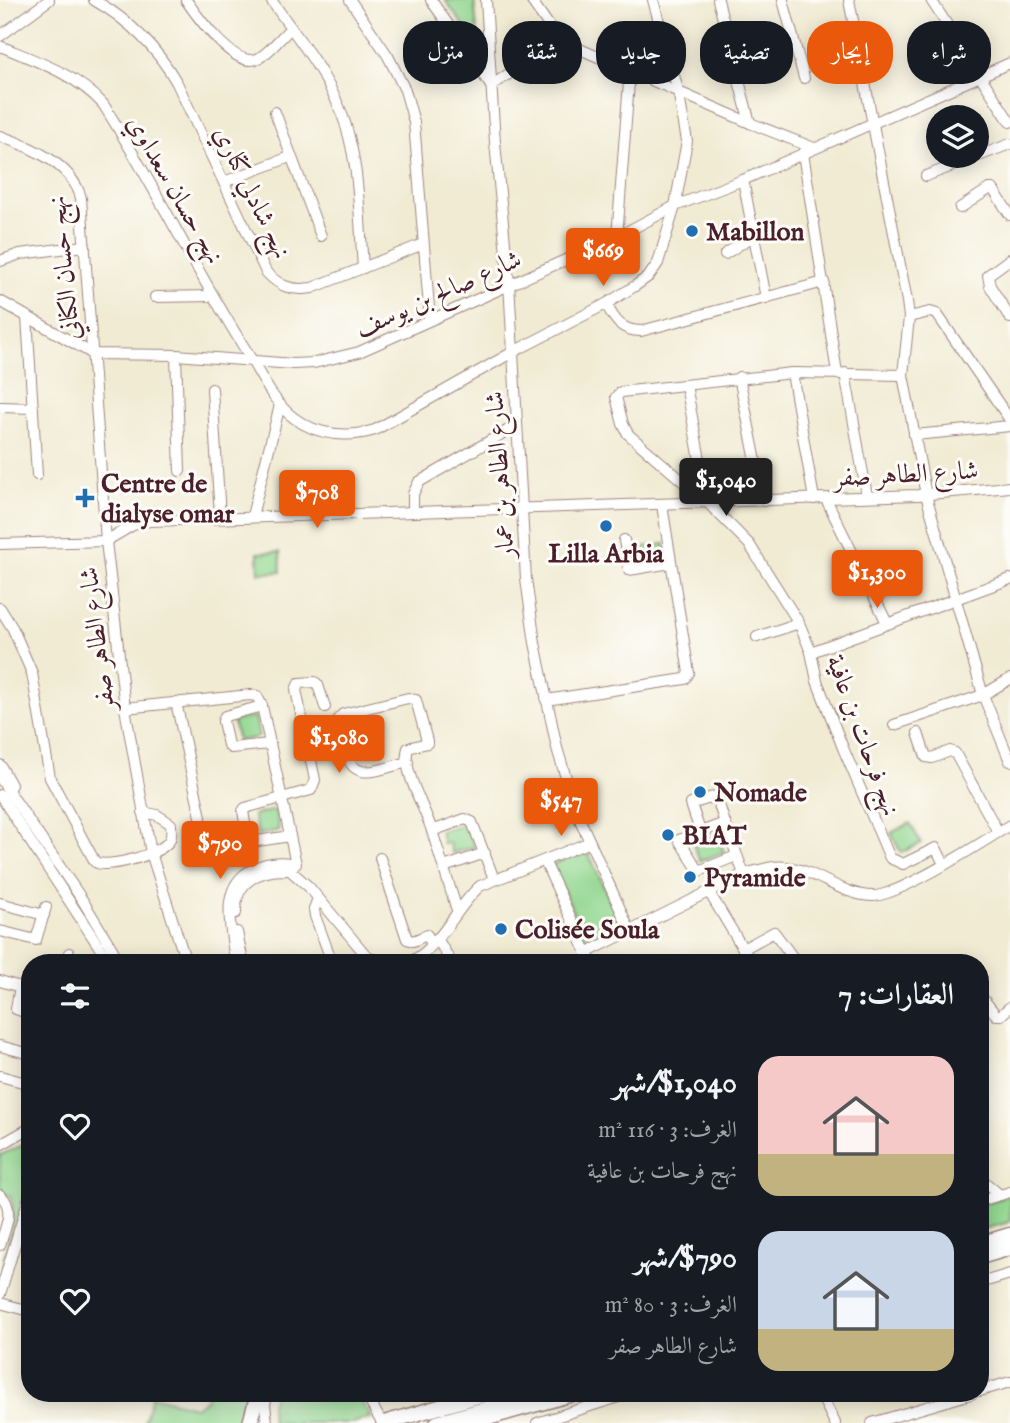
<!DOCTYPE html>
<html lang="ar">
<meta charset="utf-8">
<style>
:root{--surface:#171b24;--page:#20242c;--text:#f1f3f6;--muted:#9ea1a6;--accent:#ea580c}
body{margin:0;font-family:"IM FELL English",Amiri,serif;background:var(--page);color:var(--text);direction:rtl;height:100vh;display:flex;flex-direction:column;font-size:26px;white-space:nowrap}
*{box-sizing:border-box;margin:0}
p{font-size:23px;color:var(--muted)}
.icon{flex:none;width:38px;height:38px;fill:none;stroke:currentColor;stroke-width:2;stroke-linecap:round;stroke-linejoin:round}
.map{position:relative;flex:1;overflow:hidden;direction:ltr}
.side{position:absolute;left:21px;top:954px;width:968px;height:448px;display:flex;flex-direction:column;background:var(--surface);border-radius:28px;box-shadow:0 4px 18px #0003;direction:rtl}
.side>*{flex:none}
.banner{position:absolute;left:21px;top:21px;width:970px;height:63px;direction:rtl;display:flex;gap:14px}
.buttons{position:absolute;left:926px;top:105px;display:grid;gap:14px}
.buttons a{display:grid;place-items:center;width:63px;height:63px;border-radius:50%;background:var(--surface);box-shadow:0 4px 18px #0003;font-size:35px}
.price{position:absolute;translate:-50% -60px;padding:0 16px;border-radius:7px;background:var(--accent);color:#fff;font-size:23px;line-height:46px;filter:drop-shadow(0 2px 4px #0008)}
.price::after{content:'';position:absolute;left:50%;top:42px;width:21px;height:16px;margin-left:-10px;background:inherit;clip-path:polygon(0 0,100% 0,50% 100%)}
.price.selected{background:#222;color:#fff}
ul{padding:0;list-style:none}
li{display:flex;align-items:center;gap:21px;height:175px;padding:0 35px}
li span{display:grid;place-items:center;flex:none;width:196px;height:140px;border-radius:21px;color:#555}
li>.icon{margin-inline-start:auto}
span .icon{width:84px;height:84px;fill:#fffc;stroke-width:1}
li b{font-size:30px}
h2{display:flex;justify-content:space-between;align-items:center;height:84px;padding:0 35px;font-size:30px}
.chip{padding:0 24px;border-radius:28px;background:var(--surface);box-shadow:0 4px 18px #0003;font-size:24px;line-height:63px}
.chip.selected{background:var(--accent);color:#fff}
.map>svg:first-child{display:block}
.green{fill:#92d790;stroke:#6e7b5e;stroke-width:2}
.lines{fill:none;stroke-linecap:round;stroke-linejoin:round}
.minor-casing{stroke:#9e857f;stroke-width:12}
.highway-casing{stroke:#9e857f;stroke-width:17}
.minor{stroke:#fff;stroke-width:10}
.highway{stroke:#fff;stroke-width:14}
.poi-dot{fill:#1f6fb2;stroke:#fdfcf7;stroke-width:2.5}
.labels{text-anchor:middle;stroke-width:6;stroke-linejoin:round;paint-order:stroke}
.street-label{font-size:26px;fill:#4a1f2b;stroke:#fdfcf7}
.poi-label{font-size:26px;font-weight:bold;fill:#4a1f2b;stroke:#fdfcf7;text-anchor:start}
</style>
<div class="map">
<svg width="1010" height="1423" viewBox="0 0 1010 1423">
<rect width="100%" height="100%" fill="#fdfcf7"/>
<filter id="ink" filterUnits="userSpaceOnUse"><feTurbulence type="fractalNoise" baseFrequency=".0143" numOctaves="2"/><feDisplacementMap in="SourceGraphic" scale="14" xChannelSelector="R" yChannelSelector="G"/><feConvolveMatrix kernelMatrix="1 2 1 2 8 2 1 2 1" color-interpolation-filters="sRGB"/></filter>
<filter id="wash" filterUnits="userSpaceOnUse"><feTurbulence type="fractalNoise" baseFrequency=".00686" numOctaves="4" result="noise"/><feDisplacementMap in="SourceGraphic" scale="28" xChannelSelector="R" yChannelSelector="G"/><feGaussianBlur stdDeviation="1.57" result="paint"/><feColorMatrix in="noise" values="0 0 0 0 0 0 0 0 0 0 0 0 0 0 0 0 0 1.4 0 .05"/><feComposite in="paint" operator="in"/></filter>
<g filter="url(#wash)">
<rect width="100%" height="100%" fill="#f1ebd3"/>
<g class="green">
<path d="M445 0H474L479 50 475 52 466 40 471 36Z"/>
<path d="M665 544 667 560 633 565 630 549Z"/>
<path d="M280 552 281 572 259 573 258 553Z"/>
<path d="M255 717 259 737 238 741 233 721Z"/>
<path d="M275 810 279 830 258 835 253 815Z"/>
<path d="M467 823 474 847 452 853 449 843 443 844 440 831Z"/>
<path d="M910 823 921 843 901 853 891 833Z"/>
<path d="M717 835 724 852 700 861 693 844Z"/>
<path d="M587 850 623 928 588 945 552 865Z"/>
<path d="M30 1142V1187L1 1283C0 1254 20 1223 10 1196L0 1191V1155Z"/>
<path d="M1010 1195V1222L980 1230V1205Z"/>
<path d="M207 1393H253L244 1423H144L152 1396 195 1407 206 1399Z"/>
<path d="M274 1393H357L371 1417 353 1423H272L271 1405Z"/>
</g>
</g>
<g filter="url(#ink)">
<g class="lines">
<defs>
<g id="minor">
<path d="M94 0C129 20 157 48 177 83L266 272C280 287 292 291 312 288L423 244"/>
<path d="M186 0C197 16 236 71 259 58 270 52 281 37 291 28"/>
<path d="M271 0C295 34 324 70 340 109 360 158 359 215 363 268"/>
<path d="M350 0 388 56 405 90 414 122 430 320"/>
<path d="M431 0 491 86 559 40"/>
<path d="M486 0 495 143 509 283 526 579 535 643 557 748 576 811 630 931"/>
<path d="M531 0 559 40 750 123 814 148"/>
<path d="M718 0 750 123"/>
<path d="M783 0 804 78"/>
<path d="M849 0 907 301 909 317 903 375 926 495 983 695 1010 761"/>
<path d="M931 0 1010 122"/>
<path d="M0 36 49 0"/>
<path d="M0 46C36 61 76 74 103 104 153 182 193 266 242 344 258 369 271 401 294 418 318 436 349 438 375 430L513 352 606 304 635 286 649 276 658 263 675 206 687 141 678 90 653 0"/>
<path d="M275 112 321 236"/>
<path d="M0 136C31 147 72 164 81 198L106 541 125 708 151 853 186 962"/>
<path d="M803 153 837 373"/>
<path d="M926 176 1010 144"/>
<path d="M743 180 766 298"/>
<path d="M224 182 290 157"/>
<path d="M960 208 989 189H993L1010 215"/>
<path d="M617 237 630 69"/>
<path d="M725 254 753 236"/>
<path d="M1010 259 988 275 990 286 1010 318"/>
<path d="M0 261 20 254 85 246"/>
<path d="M155 297 212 296"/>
<path d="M0 301 93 354 176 355 293 364 314 363 359 352 617 237 675 206 743 180 1010 63"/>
<path d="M606 304C615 321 622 331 641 331L824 282"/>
<path d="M27 317 37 475"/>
<path d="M909 317 930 312 937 314 1010 420"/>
<path d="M176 355 180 471"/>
<path d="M792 373 814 499"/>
<path d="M845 373 867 496"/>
<path d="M903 375 792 373 621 392 616 397 623 424 628 434 708 503 749 544 799 623 811 652 817 681 843 748 890 858 903 864 936 848 944 864"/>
<path d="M739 377 764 501"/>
<path d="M686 385 708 503"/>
<path d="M212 389 220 517"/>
<path d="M0 407 33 408"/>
<path d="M914 435 1010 426"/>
<path d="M826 499 887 623"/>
<path d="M413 512V494L419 482 517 425"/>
<path d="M252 516 280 405"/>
<path d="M624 540 629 570 671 563"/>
<path d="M106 541 133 525 150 521 918 495 1010 487"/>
<path d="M0 544 106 541"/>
<path d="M0 608 13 629 32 673 50 778 95 862C108 869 161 854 169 841 173 835 171 830 171 824L157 815 143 812"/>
<path d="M757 637 799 623"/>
<path d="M811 652 1010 579"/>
<path d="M546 700 685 679 689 673 662 505"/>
<path d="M176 702 201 817"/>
<path d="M262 706 225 716 223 721 228 745 231 748 269 744"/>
<path d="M125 708 250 695 257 696 262 706 296 864"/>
<path d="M894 725 983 695 1010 679"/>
<path d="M918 733 926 757 932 758 950 751 955 753 998 832"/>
<path d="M408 762C378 769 352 786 344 746 342 737 339 727 339 718L343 714 408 698 416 700 427 741V743L408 748C401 769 426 810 432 831"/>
<path d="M0 765 11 785"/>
<path d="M0 778 83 901 120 962"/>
<path d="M0 795 109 962"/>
<path d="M700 831 691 804 716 796 725 823"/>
<path d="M290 836 251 842 248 841 243 811 245 808 311 790 315 780 296 690 299 683 315 682 318 685 325 707"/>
<path d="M736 856 699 871 679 840 725 823 744 874"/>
<path d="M380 858 407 939 413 941 427 935 432 944"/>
<path d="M545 862 591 962"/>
<path d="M444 867 485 853"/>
<path d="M292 872 309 887 365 954 378 962"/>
<path d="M709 892 751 962"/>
<path d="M318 898 314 909 315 916 332 962"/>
<path d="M0 903 44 915"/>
<path d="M457 910 432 831 465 819 472 822 494 879"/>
<path d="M236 913C234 881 260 869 288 870"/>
<path d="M0 931 36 940 46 907"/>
<path d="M237 932 243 962"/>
<path d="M437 938 451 962"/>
<path d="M743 949 774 932 794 959 793 962"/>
<path d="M586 953 744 874C758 871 772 865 786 867 816 870 841 895 872 896 898 897 984 841 1010 825"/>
<path d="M66 962 69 953"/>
<path d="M235 962C232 930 217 887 253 869 265 863 277 861 290 863"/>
<path d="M410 962C441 947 455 908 480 886L590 842"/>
<path d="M0 981 30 990"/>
<path d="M20 987 16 1009 30 1014"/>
<path d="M980 995 996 1015H1001L1010 1007"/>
<path d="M0 1046 30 1054"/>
<path d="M0 1076 30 1084"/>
<path d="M0 1145 30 1128"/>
<path d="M980 1178 1000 1195"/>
<path d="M0 1195C16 1208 5 1228 0 1245"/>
<path d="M980 1201 1010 1192"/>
<path d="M980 1283 1010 1274"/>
<path d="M0 1294 30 1194"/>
<path d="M0 1303 30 1311"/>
<path d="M980 1391 1010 1382"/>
<path d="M365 1393 382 1423"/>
<path d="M820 1393 835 1423"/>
<path d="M267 1423 265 1404 268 1393"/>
<path d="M537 1423 631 1393"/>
<path d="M872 1423 974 1393"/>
</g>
<g id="highway">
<path d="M980 1244 1010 1235"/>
<path d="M980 1257 1010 1248"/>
<path d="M250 1423 258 1393"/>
<path d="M384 1423 488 1393"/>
<path d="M437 1423 539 1393"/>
<path d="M470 1423 576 1393"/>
</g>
</defs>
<use href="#minor" class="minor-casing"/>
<use href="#highway" class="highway-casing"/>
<use href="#minor" class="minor"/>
<use href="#highway" class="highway"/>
</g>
</g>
<g class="poi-dot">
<circle cx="692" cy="231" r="7"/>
<path d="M81.5 487.5h7v7h7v7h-7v7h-7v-7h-7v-7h7z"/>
<circle cx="606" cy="526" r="7"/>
<circle cx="700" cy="792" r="7"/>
<circle cx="668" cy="835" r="7"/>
<circle cx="690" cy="877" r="7"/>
<circle cx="501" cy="929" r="7"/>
</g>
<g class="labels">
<g class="street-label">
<text transform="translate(176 189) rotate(60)" y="9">نهج حسان سعداوي</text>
<text transform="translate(253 192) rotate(64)" y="9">نهج شادلي كتاري</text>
<text transform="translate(63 268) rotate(-96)" y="9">نهج حسان الكناني</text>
<text transform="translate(438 293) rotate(-24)" y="9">شارع صالح بن يوسف</text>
<text transform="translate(906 473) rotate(-3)" y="9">شارع الطاهر صفر</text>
<text transform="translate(499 475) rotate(-94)" y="9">شارع الطاهر بن عمار</text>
<text transform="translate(96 639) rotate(-97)" y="9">شارع الطاهر صفر</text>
<text transform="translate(864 735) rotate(70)" y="9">نهج فرحات بن عافية</text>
</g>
<g class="poi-label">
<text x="706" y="240">Mabillon</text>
<text x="101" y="492">Centre de<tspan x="101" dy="30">dialyse omar</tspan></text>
<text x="606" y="562" text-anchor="middle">Lilla Arbia</text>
<text x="714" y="801">Nomade</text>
<text x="682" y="844">BIAT</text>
<text x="704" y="886">Pyramide</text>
<text x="515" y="938">Colisée Soula</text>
</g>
</g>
</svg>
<div class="buttons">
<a><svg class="icon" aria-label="layers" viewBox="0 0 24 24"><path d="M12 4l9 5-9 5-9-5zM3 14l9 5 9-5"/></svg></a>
</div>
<b class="price" style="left:603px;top:288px">$669</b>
<b class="price selected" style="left:726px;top:518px">$1,040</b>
<b class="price" style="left:317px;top:530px">$708</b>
<b class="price" style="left:877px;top:610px">$1,300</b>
<b class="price" style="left:339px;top:775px">$1,080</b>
<b class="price" style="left:561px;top:838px">$547</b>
<b class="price" style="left:220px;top:881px">$790</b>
<div class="banner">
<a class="chip">شراء</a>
<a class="chip selected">إيجار</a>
<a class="chip">تصفية</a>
<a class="chip">جديد</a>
<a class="chip">شقة</a>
<a class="chip">منزل</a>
</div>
<section class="side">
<h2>العقارات: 7<svg class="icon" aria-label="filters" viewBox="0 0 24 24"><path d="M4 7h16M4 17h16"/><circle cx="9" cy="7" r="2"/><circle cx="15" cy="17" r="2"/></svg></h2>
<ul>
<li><span style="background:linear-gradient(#f6c9c9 70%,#c2b280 0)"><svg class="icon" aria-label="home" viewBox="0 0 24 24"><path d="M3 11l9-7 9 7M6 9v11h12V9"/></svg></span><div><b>$1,040/شهر</b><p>الغرف: 3 · 116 m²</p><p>نهج فرحات بن عافية</p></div><svg class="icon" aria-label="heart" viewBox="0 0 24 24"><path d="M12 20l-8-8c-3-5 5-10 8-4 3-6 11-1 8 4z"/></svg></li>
<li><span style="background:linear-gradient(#c9d6e8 70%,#c2b280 0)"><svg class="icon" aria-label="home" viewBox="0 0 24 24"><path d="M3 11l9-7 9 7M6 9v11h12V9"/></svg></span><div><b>$790/شهر</b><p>الغرف: 3 · 80 m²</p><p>شارع الطاهر صفر</p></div><svg class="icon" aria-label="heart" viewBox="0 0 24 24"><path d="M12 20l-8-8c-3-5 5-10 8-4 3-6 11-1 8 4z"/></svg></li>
</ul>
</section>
</div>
